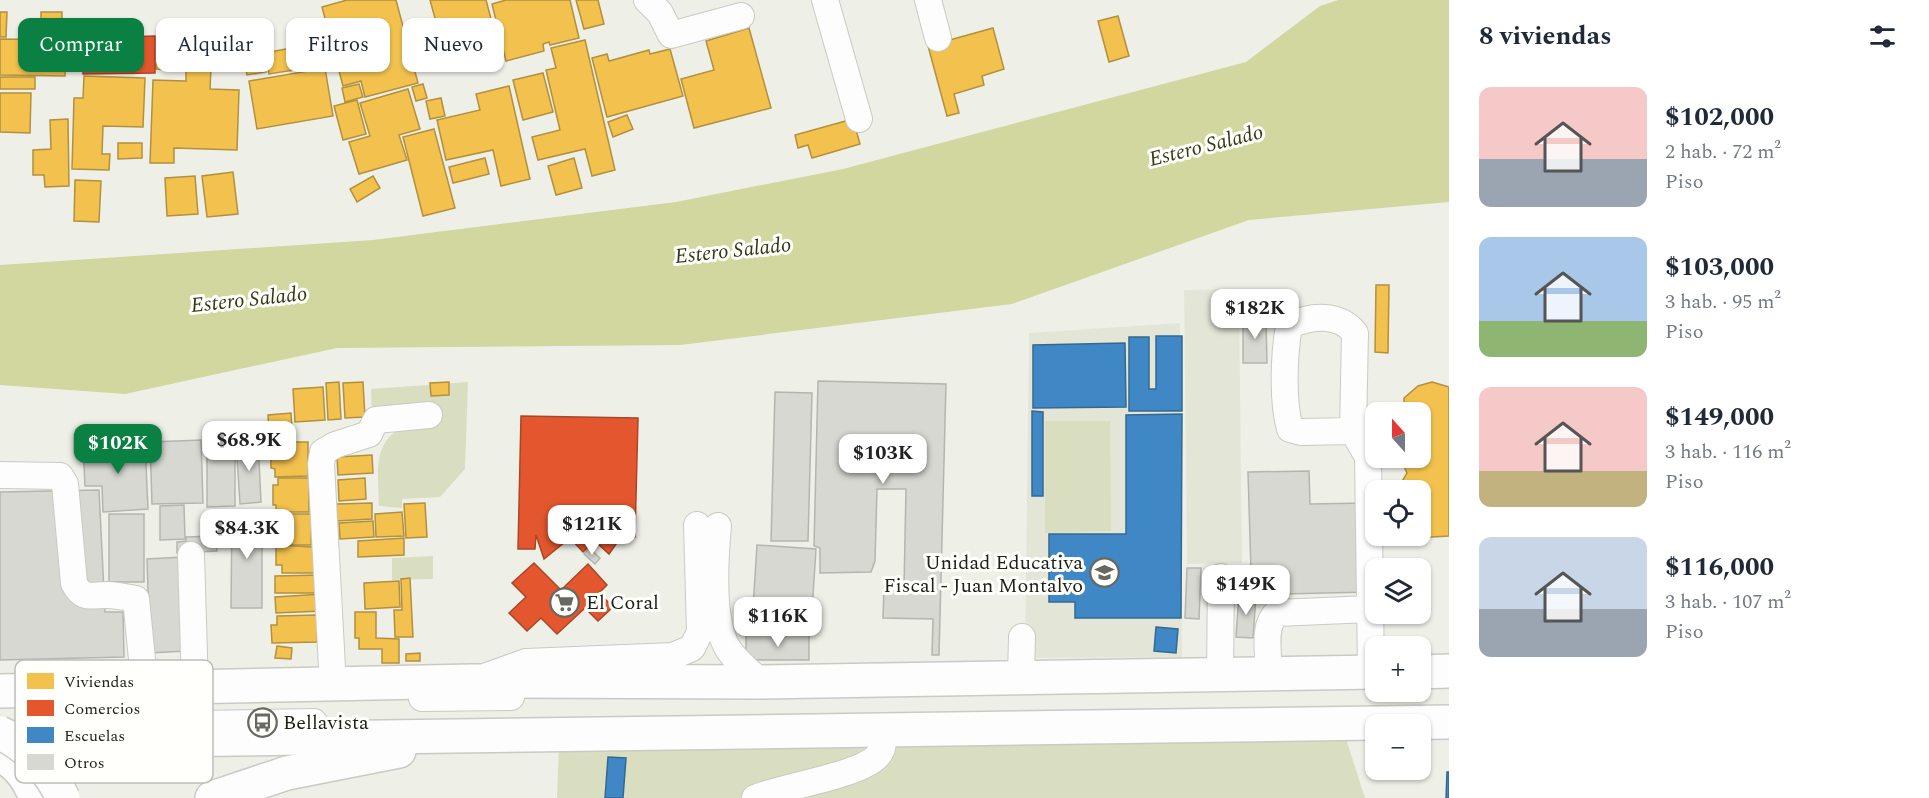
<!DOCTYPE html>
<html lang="es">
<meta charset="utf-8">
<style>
:root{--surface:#fff;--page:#f6f6f7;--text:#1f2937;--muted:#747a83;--accent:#0b8043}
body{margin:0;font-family:Spectral,serif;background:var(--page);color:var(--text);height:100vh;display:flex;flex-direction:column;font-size:22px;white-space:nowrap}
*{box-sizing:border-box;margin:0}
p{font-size:20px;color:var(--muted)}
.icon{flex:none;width:33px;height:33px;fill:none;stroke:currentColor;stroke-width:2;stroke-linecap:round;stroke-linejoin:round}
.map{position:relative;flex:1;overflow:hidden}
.drawer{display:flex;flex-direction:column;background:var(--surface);width:480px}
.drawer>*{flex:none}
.hud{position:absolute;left:18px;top:18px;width:570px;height:54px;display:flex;gap:12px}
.needle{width:39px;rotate:339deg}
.buttons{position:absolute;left:1365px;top:402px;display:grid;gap:12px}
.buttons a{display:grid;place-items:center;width:66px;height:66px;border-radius:12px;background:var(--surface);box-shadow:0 2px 4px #0004;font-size:30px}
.price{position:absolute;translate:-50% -51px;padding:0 14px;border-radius:12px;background:#fff;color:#222;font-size:20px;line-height:39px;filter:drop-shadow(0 2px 3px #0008)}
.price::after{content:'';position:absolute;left:50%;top:36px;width:18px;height:14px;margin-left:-9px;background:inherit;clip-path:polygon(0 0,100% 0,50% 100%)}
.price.active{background:var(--accent);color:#fff}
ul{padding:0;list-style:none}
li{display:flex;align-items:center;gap:18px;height:150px;padding:0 30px}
li span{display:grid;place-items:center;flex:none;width:168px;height:120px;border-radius:12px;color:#555}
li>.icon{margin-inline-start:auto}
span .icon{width:72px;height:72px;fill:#fffc;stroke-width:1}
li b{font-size:26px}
h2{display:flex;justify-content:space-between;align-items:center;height:72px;padding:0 30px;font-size:26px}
.pill{padding:0 21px;border-radius:12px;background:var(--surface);box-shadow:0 2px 4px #0004;font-size:21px;line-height:54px}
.pill.active{background:var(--accent);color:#fff}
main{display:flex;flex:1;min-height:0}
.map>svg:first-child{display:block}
.built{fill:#e3e6d6}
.green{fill:#dadec0}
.water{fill:#d1d79e}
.homes{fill:#f2c14e;stroke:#b2903e;stroke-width:1.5}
.shops{fill:#e4572e;stroke:#a94628;stroke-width:1.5}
.schools{fill:#3f88c5;stroke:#356891;stroke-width:1.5}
.building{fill:#d7d8d2;stroke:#b4b5af;stroke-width:1.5}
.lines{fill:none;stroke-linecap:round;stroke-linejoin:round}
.minor-casing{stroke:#c9cac4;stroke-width:28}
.major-casing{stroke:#c9cac4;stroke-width:36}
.minor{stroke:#fcfdfc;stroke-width:26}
.major{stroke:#fcfdfc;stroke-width:33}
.major-bridge-casing{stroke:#c9cac4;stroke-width:36;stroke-linecap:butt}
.major-bridge{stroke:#fcfdfc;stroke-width:33}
.labels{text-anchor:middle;stroke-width:6;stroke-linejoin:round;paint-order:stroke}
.poi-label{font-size:20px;fill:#1e1f19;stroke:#fffffc;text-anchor:start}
.water-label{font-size:21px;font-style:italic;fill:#343816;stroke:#fffffc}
.key{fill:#fffffc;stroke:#bcbcb8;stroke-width:1.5}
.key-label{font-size:16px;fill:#1e1f19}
</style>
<main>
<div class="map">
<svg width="1449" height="798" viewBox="0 0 1449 798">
<rect width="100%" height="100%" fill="#eef0e8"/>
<g class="built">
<path d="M1239 289 1242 563 1187 564 1184 290Z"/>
<path d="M1180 323 1182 657 1025 658 1029 333Z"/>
</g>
<g class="green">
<path d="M468 382 465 469 440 497 402 499V508L379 506C379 476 371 447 399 429L372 414 371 389Z"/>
<path d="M1045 421H1110L1111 531 1045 533Z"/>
<path d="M433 556V579L392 580V558Z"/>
<path d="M1345 736 1365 798H557L559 745Z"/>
</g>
<path class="water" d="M1338 0H1449V202L1249 220 1012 304 680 345 337 348 125 394 0 385V265L373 240 676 202 843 169 1246 62 1320 6Z"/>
<g class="homes">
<path d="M347 0H396L418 83 365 97 361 81 343 86 322 7Z"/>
<path d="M430 0H486L500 52 448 66Z"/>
<path d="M506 0H570L579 38 550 45 549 42 543 44 544 51 506 61 492 4Z"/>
<path d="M576 0H598L604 24 584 29Z"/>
<path d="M0 12H7L6 37H0Z"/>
<rect x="41" y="12" width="21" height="24"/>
<path d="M1118 16 1129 56 1109 62 1098 21Z"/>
<path d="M749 28 771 108 694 128 681 79 714 70 706 41Z"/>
<path d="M993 28 1004 69 982 76 984 85 954 94 959 113 947 116 928 46Z"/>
<path d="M159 29 180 30 177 70 156 69Z"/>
<path d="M0 39 66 40 65 76 0 75Z"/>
<path d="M585 40 615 170 592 176 585 149 538 160 532 137 560 130 546 70 556 68 551 48Z"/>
<path d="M291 48 295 70 269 74 265 53Z"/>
<path d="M262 49 266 72 247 75 243 53Z"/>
<path d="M670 49 683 96 607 117 592 58 607 54 609 61 649 50 650 54Z"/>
<path d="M186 67 211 68 210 89 239 90 237 150 174 148V163H150L153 80 186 81Z"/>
<path d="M325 68 333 116 257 129 249 81Z"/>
<path d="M543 73 553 112 523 120 513 80Z"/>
<path d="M84 76 145 78 143 127 103 126 102 154H110L109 170 72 169 74 98H83Z"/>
<rect x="0" y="77" width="35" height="12"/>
<path d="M359 84 363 97 345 102 342 88Z"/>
<path d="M423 84 427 98 416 101 412 87Z"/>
<path d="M509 86 530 179 501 186 493 150 446 160 437 120 480 110 476 94Z"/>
<path d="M408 89 420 129 399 135 407 160 359 174 349 142 370 136 360 103Z"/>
<path d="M0 93H31L30 133 0 132Z"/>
<path d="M441 98 445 116 430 119 426 101Z"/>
<path d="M357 100 366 134 343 140 334 106Z"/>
<path d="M627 115 633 129 613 137 608 122Z"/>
<path d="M68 119 69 186 45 187 44 175H33V150L51 149 50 120Z"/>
<path d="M853 119 860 144 812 158 808 145 798 148 795 135Z"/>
<path d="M434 129 455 208 423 216 403 137Z"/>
<path d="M118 143H142V158L118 159Z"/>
<path d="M485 158 489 174 453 183 449 167Z"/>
<path d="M574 158 582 188 556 195 548 166Z"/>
<path d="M233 172 238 214 207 217 202 176Z"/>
<path d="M195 176 198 214 167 216 165 178Z"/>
<path d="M373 176 380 188 357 202 350 189Z"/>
<path d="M75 180 101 181 99 222 74 221Z"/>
<path d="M1376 285H1389L1388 353 1375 352Z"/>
<path d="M339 382 341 419 328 420 326 383Z"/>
<path d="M363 382 365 417 345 418 343 383Z"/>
<path d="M449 382V395L431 396 430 383Z"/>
<path d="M1432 382 1449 387V536L1399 539 1401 536H1420V490H1405L1400 485 1407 473 1401 460 1402 458H1420V412H1404V398L1418 386Z"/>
<path d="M323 387 325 420 295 422 293 389Z"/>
<path d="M291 413 292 429 269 431 268 415Z"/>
<path d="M276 442H308V476L275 477V469L271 468V449H277Z"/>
<path d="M372 455 373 473 338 475 337 457Z"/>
<path d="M278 478H309V512H276V505H273V485H278Z"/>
<path d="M365 478 366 499 339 501 338 480Z"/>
<path d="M372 503V519L337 521 336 504Z"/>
<path d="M425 503 427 537 406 538 404 504Z"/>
<path d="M402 512 404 536 376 537 375 514Z"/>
<path d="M280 514H312L311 545H279V537H273V524H280Z"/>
<path d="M373 521 374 537 340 539 339 523Z"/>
<path d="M404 538V555L358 557V541Z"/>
<path d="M276 545 313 547 314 573H282V565H276Z"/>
<path d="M321 575V593H275V576Z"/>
<path d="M410 578 413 637H395L394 610H402L401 579Z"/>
<path d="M399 581 400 607 365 609 364 583Z"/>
<path d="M322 594V611L276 613 275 597Z"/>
<path d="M355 612H376V638L399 639V663H382V649H359V638H355Z"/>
<path d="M317 615V642L272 643 271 625H277V616Z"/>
<path d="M277 646 292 648 291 659 275 658Z"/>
<path d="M420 653V661H406V654Z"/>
</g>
<g class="shops">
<path d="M155 36V73L83 74 82 38Z"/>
<path d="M521 416 638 418 635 537H621L609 554 595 541 583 552 570 538 544 559 536 535 535 549H518Z"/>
<path d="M534 563 561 590 588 564 607 585 599 593 613 607 598 621 585 608 557 634 541 618 527 631 509 613 526 597 512 583Z"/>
</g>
<g class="schools">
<path d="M1156 336H1182V411H1129V337H1149V389H1156Z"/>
<path d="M1125 343 1126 407 1033 408V345Z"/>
<path d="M1032 411 1043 412V496H1032Z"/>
<path d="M1182 414 1181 618H1075V602H1049V534H1126V415Z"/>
<path d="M1156 627 1178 629 1176 653 1154 651Z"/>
<path d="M608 757 626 758 623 798H605Z"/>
<path d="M1447 772H1449V798H1446Z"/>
</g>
<g class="building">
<path d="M1243 317 1266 318 1267 363H1243Z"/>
<path d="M818 381 946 384 939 655H932L933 619 883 618 884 586 904 587 906 489H877L875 561 871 572 820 573V548L814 546Z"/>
<path d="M775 392 812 393 808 541H771Z"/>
<path d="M235 439V506L207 507V440Z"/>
<path d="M201 440 203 503 152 504 150 442Z"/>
<path d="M258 440 261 502 240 504 236 441Z"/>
<path d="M145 443 148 509 103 512 102 486H85L83 446Z"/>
<path d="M1309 471 1310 504 1366 503 1368 592 1284 594 1283 570 1251 571 1248 472Z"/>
<path d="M99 490 105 612H123L124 657 0 660V492Z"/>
<path d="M184 505 185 539 160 540V506Z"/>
<path d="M232 511H262V608H231Z"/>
<rect x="109" y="514" width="35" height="68"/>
<path d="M216 536 217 551 177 553V542L186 541V537Z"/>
<path d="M757 545 816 549 811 627 752 623Z"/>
<path d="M589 548 600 558 595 564 584 554Z"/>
<path d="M183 557 186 651 150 653 147 559Z"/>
<path d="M1187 568H1201L1199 619 1185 618Z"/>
<path d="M1239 594 1256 595 1253 638 1236 637Z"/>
<rect x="746" y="635" width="63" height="25"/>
</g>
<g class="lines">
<defs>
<g id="minor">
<path d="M647 0 660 13 671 35 741 16"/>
<path d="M825 0 859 119"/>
<path d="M928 0 938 38"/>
<path d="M1353 431 1301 432 1290 429C1282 401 1284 354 1289 326 1311 315 1339 313 1355 333L1353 431 1368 457 1371 672"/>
<path d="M0 475 60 476 65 484 74 583C82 600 91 595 106 595 116 595 126 597 136 599L145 689"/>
<path d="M718 526C715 559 711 621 728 649 737 662 749 672 761 682"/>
<path d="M191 555 195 688"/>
<path d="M1220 674 1221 577"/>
<path d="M1269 674C1269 656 1262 625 1277 613L1370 609"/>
<path d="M487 676 526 662 673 656 692 648 700 632 697 525"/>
<path d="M1021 677 1022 637"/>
<path d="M333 686 321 464 323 452 335 445 369 434 376 420 429 415"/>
<path d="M422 698 511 697"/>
<path d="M201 724 314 722"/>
<path d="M755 798C783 786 865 775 879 754 884 748 883 738 884 731"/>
</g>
<g id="major">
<path d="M1420 672 1449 671"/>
<path d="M0 691 472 681 761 682 1376 672"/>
<path d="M2 749 100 741 1449 722"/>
<path d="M0 756C19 763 29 780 36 798"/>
<path d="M212 798 287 773 399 751"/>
</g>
</defs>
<use href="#minor" class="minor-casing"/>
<use href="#major" class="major-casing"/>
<use href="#minor" class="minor"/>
<use href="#major" class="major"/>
<defs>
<path id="major-bridge" d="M0 733C29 746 49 769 63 798"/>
</defs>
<use href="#major-bridge" class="major-bridge-casing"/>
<use href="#major-bridge" class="major-bridge"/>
</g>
<defs>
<symbol id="school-ring" viewBox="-11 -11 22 22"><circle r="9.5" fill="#fffffc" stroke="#676861" stroke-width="1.5"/><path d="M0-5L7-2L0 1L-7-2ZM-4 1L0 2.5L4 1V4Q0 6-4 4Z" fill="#676861"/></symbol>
<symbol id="supermarket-ring" viewBox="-11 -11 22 22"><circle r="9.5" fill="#fffffc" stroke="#676861" stroke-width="1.5"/><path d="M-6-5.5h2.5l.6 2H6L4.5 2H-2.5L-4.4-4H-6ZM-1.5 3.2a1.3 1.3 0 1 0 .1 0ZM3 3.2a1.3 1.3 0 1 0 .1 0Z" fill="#676861"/></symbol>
<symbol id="bus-ring" viewBox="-11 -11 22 22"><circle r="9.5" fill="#fffffc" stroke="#676861" stroke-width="1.5"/><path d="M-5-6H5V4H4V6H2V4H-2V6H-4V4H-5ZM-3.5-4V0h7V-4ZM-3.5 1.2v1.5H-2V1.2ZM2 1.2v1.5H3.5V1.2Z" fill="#676861"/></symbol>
</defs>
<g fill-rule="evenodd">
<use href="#school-ring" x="1088" y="556" width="33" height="33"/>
<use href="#supermarket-ring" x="548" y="586" width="33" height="33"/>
<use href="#bus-ring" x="246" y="706" width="33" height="33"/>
</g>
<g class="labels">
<g class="poi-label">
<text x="1083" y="569" text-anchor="end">Unidad Educativa<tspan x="1083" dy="23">Fiscal - Juan Montalvo</tspan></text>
<text x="586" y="609">El Coral</text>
<text x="283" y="729">Bellavista</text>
</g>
<g class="water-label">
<text transform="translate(1206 145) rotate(-14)" y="7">Estero Salado</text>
<text transform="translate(733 250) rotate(-6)" y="7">Estero Salado</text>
<text transform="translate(249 299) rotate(-6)" y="7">Estero Salado</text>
</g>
</g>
<rect x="15" y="660" width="198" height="123" rx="9" class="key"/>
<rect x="27" y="673" width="27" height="16" fill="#f2c14e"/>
<rect x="27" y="700" width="27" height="16" fill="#e4572e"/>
<rect x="27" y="727" width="27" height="16" fill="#3f88c5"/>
<rect x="27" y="754" width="27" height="16" fill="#d7d8d2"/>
<g class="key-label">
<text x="64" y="687">Viviendas</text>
<text x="64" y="714">Comercios</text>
<text x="64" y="741">Escuelas</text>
<text x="64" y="768">Otros</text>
</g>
</svg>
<div class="buttons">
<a><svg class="needle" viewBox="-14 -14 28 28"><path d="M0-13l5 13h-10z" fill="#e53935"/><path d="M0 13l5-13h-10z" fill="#747a83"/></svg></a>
<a><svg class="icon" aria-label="locate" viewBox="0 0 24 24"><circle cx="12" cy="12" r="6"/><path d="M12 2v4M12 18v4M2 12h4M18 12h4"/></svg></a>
<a><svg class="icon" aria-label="layers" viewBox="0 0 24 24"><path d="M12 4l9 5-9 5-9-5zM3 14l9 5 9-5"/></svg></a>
<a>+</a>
<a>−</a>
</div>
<b class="price" style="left:1255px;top:340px">$182K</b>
<b class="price" style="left:249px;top:472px">$68.9K</b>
<b class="price active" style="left:118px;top:475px">$102K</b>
<b class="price" style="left:883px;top:485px">$103K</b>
<b class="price" style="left:592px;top:556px">$121K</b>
<b class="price" style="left:247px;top:560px">$84.3K</b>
<b class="price" style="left:1246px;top:616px">$149K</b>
<b class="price" style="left:778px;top:648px">$116K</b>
<div class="hud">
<a class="pill active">Comprar</a>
<a class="pill">Alquilar</a>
<a class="pill">Filtros</a>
<a class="pill">Nuevo</a>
</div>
</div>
<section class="drawer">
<h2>8 viviendas<svg class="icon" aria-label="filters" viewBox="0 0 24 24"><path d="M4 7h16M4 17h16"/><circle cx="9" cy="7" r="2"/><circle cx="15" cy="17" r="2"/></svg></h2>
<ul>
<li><span style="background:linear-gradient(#f6c9c9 60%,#9aa5b1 0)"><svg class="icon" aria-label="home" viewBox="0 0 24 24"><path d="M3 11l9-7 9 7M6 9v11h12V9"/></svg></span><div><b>$102,000</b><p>2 hab. · 72 m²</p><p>Piso</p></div></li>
<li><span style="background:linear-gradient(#a9c7e8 70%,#8fb573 0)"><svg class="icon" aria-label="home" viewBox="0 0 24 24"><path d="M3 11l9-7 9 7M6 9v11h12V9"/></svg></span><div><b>$103,000</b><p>3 hab. · 95 m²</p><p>Piso</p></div></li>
<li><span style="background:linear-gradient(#f6c9c9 70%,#c2b280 0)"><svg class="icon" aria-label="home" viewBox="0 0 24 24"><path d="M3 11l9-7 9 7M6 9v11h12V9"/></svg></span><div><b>$149,000</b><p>3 hab. · 116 m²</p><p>Piso</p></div></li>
<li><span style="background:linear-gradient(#c9d6e8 60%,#9aa5b1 0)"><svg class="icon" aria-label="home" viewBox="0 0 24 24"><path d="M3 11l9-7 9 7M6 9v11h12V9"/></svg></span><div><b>$116,000</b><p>3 hab. · 107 m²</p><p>Piso</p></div></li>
</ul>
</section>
</main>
